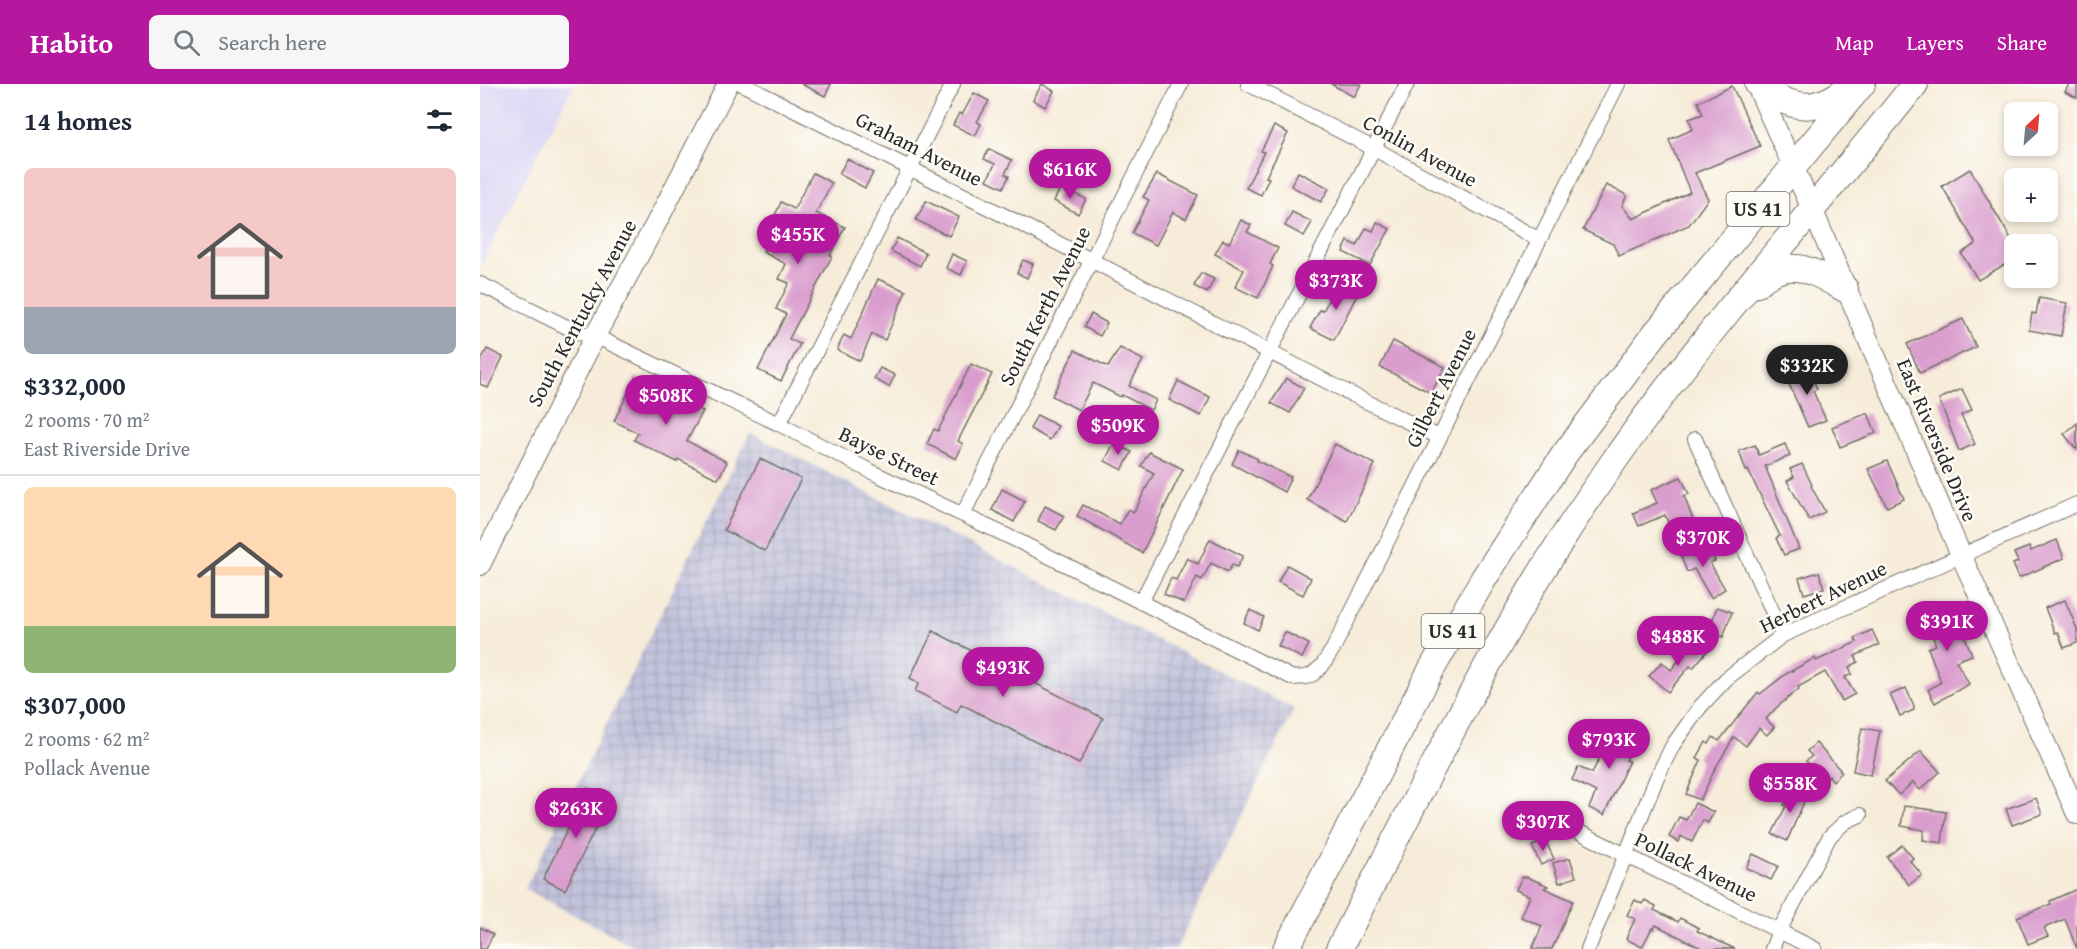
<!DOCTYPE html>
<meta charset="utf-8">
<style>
:root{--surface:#fff;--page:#f6f6f7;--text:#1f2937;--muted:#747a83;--line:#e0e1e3;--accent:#b5179e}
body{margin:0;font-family:"Gentium Book Plus",serif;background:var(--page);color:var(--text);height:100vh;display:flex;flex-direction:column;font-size:22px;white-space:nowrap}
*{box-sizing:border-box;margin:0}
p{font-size:20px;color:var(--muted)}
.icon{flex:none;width:33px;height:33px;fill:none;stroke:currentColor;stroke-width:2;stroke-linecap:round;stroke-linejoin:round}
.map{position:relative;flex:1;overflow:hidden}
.panel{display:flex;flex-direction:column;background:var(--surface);width:480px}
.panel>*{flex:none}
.needle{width:39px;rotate:26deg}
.controls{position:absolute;left:1524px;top:18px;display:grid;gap:12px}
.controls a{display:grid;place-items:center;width:54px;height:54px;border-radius:9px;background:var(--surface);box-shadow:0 3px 9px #0003;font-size:30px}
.price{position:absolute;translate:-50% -51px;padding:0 14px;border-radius:21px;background:var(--accent);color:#fff;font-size:20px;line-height:39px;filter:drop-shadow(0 2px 3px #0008)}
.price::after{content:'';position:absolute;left:50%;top:36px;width:18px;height:14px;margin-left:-9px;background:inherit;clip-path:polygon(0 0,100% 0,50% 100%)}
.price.current{background:#222;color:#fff}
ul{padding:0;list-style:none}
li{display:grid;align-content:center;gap:12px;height:318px;padding:0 24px}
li+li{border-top:2px solid var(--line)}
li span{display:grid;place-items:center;height:186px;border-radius:9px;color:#555}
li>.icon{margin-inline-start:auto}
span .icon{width:108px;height:108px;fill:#fffc;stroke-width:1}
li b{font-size:26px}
h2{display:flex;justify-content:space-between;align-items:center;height:72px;padding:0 24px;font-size:26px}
header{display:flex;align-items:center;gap:36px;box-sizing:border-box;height:84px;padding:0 30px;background:var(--accent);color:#fff}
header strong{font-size:28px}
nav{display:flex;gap:33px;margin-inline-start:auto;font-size:21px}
.search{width:420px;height:54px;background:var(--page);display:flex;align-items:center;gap:15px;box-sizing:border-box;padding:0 21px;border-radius:9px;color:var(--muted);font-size:22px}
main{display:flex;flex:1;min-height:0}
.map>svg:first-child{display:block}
.built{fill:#dcd6f6}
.industrial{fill:url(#industrial-grid)}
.building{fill:#da9ece}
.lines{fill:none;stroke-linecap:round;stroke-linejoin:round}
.street-casing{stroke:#726f68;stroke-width:16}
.secondary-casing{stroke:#726f68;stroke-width:22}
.highway-casing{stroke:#726f68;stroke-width:28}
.street{stroke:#fff;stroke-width:14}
.secondary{stroke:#fff;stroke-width:20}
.highway{stroke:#fff;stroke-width:26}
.labels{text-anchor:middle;stroke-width:5;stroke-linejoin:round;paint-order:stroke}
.shield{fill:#fdfcf7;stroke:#6a6a68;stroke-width:1.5}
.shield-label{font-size:20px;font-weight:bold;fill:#2b2b2b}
.street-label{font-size:21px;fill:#2b2b2b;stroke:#fdfcf7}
</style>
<header>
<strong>Habito</strong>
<div class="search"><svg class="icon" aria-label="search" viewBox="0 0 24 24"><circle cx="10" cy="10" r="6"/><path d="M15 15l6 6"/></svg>Search here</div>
<nav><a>Map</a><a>Layers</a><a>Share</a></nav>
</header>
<main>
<section class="panel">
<h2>14 homes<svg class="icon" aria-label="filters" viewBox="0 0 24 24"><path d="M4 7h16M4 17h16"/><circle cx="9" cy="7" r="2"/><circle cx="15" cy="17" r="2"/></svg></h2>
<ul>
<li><span style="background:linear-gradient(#f6c9c9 75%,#9aa5b1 0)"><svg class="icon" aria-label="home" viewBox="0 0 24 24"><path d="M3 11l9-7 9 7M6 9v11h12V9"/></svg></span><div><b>$332,000</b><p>2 rooms · 70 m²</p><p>East Riverside Drive</p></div></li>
<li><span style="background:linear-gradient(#ffd9b3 75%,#8fb573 0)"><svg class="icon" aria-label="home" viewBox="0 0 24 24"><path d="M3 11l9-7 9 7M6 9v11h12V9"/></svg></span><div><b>$307,000</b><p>2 rooms · 62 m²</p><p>Pollack Avenue</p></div></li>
</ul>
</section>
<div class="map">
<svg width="1597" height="865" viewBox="0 0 1597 865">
<defs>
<pattern id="industrial-grid" width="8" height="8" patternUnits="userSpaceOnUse" patternTransform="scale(1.5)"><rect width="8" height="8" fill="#c2c2dc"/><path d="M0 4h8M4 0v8" fill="none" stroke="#a7a7bd"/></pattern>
</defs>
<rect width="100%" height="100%" fill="#fdfcf7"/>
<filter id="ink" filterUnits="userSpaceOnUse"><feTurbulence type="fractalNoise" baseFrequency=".0167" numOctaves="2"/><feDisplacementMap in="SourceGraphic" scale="12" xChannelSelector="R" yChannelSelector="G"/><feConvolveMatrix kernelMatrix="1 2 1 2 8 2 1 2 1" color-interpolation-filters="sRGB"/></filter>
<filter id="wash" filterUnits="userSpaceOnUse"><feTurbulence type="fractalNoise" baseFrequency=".008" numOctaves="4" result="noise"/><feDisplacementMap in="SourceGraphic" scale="24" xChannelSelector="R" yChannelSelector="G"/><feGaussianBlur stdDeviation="1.35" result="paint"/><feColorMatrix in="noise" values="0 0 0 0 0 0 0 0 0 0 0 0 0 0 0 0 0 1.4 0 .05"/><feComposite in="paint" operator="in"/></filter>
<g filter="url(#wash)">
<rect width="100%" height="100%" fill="#f7ecd9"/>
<path class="built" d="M0 0H94L0 183Z"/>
<path class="industrial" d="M270 349 814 625 696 865H159L45 805Z"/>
<g id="blocks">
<g class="building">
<path d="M321 0H351L345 12Z"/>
<path d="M562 0 574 7 565 23 553 16Z"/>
<path d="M851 0H881L874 13Z"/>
<path d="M1589 0H1597V14L1585 8Z"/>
<path d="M1252 2 1280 62 1215 89 1228 115 1209 141 1139 172 1133 160 1103 146 1126 101 1147 111 1142 122 1153 135 1210 108 1189 56 1213 45 1209 35 1223 30 1218 18Z"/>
<path d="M494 9 509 17 497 38 501 40 495 52 473 41 479 29 482 31Z"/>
<path d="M794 42 808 49 786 93 789 94 781 111 766 104 784 68 781 67Z"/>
<path d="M509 65 532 76 525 90 529 92 523 104 507 96 515 80 504 75Z"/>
<path d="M367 75 393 89 385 104 359 90Z"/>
<path d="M1490 85 1534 160V175L1498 196 1481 169 1496 160 1462 102Z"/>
<path d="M818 88 849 104 841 118 811 102Z"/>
<path d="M333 89 352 99 336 129 365 143 350 171 352 172 309 255 320 260 301 297 278 286 306 230 296 225 309 199 299 195 306 180 283 168 287 160 283 158 301 118 314 125Z"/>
<path d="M677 90 718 111 706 135 693 128 676 161 652 149 669 116 663 113Z"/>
<path d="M581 103 606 115 598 130 574 117Z"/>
<path d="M446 117 479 133 469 152 436 136Z"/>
<path d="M812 128 832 138 824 152 805 142Z"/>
<path d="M761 136 771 141 767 148 798 164 790 180 793 182 778 214 755 203 764 186 735 170 743 156 749 159Z"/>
<path d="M897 138 910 145 890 181 863 168 868 157 877 162 886 144 893 147Z"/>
<path d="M417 154 446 169 440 182 411 167Z"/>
<path d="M472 170 487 177 481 191 466 184Z"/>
<path d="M543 176 553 180 547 194 537 189Z"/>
<path d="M721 189 734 195 727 209 714 202Z"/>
<path d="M398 195 426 207 405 256 392 250 380 277 357 266 364 251 371 255Z"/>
<path d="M863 196 880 205 854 256 830 244 840 226 843 227 853 207 856 209Z"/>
<path d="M1559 214 1587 219 1581 252 1549 246 1552 229 1556 230Z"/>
<path d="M611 230 627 239 620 252 604 243Z"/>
<path d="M1483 235 1496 263 1440 289 1427 260Z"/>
<path d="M913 257 965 283 951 309 900 283Z"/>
<path d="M640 264 663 276 649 302 676 316 671 326 642 311 641 313 613 299 599 326 572 312 595 266 628 283Z"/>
<path d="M7 265 23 273 8 304 0 300V278Z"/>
<path d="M491 280 512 290 478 357 483 360 476 375 447 360 454 345 458 347Z"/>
<path d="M1327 281 1337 305 1333 307 1346 336 1328 343 1309 300 1315 298 1310 289Z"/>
<path d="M400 284 415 291 409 303 394 295Z"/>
<path d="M156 293 223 327 207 357 247 378 238 395 198 375 197 378 154 356 158 349 134 337Z"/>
<path d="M806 294 824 304 810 329 791 319Z"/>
<path d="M698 297 730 313 721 332 689 316Z"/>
<path d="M1482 305 1492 326 1481 331 1495 360 1479 367 1459 315Z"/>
<path d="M1388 329 1396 349 1360 363 1352 343Z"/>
<path d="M557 331 578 342 570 356 550 345Z"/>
<path d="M1597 339V366L1584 350Z"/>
<path d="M634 359 652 368 642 386 625 377Z"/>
<path d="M855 360 895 380 867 437 827 416Z"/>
<path d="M1305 360 1310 372 1285 382 1319 465 1304 471 1296 454 1300 452 1268 386 1266 387 1259 367 1275 361 1279 371Z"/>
<path d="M759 366 778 375 777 377 811 393 804 408 752 380Z"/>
<path d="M669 368 703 385 662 469 597 432 603 421 640 440 648 425 654 428 674 389 661 382Z"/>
<path d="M280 375 321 395 285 467 244 446Z"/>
<path d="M1407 377 1424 415 1407 423 1388 385Z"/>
<path d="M1322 380 1332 401 1331 402 1345 428 1329 436 1307 397 1314 393 1310 385Z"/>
<path d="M1201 393 1209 410 1204 412 1215 441 1192 449 1185 431 1159 442 1153 429 1177 419 1171 406Z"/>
<path d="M522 405 545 417 534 438 512 426Z"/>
<path d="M565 422 584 432 576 446 558 437Z"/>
<path d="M730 455 763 472 757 483 752 481 748 488 731 479 722 496 717 493 704 519 684 510 691 494 696 496 707 474 718 480Z"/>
<path d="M1577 456 1584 474 1539 494 1533 480 1538 478 1534 469 1549 463 1551 467Z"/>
<path d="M1229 459 1235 477 1230 479 1245 505 1231 514 1214 485 1207 488 1200 470Z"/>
<path d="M807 481 831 494 823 511 798 498Z"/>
<path d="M1339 488 1344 504 1324 510 1319 494Z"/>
<path d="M1585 516 1597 545V559L1584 564 1578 548 1575 549 1565 524Z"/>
<path d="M1472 520 1492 571 1476 577 1489 600 1455 619 1448 606 1461 598 1448 564 1456 561 1444 531Z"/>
<path d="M1237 523 1252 528 1243 553 1228 548Z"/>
<path d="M770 526 784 533 778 546 764 539Z"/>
<path d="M1392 546 1399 561 1375 572 1378 578 1369 583 1372 590 1365 593 1375 610 1362 617 1345 588 1318 603 1319 605 1296 624 1286 635 1294 643 1287 651 1279 644 1266 662 1254 653 1236 683 1220 716 1206 710 1221 676 1217 674 1226 658 1229 660 1233 653 1239 657 1278 608 1280 610 1306 590 1335 574 1336 577 1377 558 1375 554Z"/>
<path d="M453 547 623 634 599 680 481 620 477 628 435 607 439 599 430 594Z"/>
<path d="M805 548 829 560 822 574 798 562Z"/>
<path d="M1214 557 1227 567 1213 584 1210 582 1188 608 1169 592 1182 578 1191 586Z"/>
<path d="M1426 604 1434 622V626L1420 632 1410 611Z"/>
<path d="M1147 638 1162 646 1146 676 1149 677 1124 731 1109 724 1116 708 1092 696 1098 683 1112 689 1124 665 1131 669Z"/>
<path d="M1382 644 1400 647 1391 691 1373 687Z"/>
<path d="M1336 659 1362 688 1353 697 1349 692 1344 696 1326 677 1332 672 1327 667Z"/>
<path d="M1441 667 1460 688 1440 706 1433 698 1419 711 1405 697Z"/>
<path d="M108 704 130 715 85 806 63 795Z"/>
<path d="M1312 704 1327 711 1307 757 1292 750 1306 722 1304 721Z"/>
<path d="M1556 714 1562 730 1532 741 1526 725Z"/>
<path d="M1215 719 1234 728 1228 739 1223 736 1212 758 1201 752 1199 758 1189 753 1199 733 1206 736Z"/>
<path d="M1424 722 1466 728 1462 759 1443 756 1444 746 1421 742Z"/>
<path d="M1065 756 1074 775 1061 781 1052 762Z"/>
<path d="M1422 761 1433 774 1430 777 1442 791 1429 801 1407 773Z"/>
<path d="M1273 770 1298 782 1291 796 1266 784Z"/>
<path d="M1090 774 1096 793 1079 799 1073 779Z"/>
<path d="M1042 793H1047L1068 802 1064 804 1093 817 1072 865H1052L1062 842 1041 833 1050 812 1036 806Z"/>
<path d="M1597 805V865L1585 835 1564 844 1568 852 1548 860 1537 833 1571 820 1570 817Z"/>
<path d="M1155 816 1162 820 1165 816 1176 822 1174 826 1198 838 1200 834 1219 844 1217 847 1255 865H1223L1176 841 1174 845 1172 844 1162 863 1146 855 1155 835 1147 831Z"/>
<path d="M0 843 13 850 6 865H0Z"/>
</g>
</g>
</g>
<g filter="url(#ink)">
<use href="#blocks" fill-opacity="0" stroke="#726f68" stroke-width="1.5"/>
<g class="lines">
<defs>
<g id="street">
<path d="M262 0 533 136 873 311 959 353"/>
<path d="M768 0 893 64 1058 155"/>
<path d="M0 200 97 248 115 252 299 340 394 389 538 457 813 594 826 593 833 590 842 582 853 565 1138 0"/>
<path d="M299 340 473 0"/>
<path d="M1215 355 1303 551"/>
<path d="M483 430 701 0"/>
<path d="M661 518 927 0"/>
<path d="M1079 738 1335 865"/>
<path d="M1108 865 1177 693 1193 661 1220 623 1246 595 1303 551 1597 420"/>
<path d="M1292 865 1299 847 1350 752 1365 738 1380 731"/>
</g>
<g id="secondary">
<path d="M1276 0 1332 125 1481 471 1597 730"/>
<path d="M0 481 115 252 180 132 248 0"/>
</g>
<g id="highway">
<path d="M1278 0C1310 27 1338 30 1370 2"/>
<path d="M1277 200C1308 170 1333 187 1365 205"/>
<path d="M806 865 951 586 1004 494 1084 371 1175 250 1382 0"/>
<path d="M859 865C945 699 1026 530 1134 377 1226 245 1335 126 1435 0"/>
</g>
</defs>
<use href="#street" class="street-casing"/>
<use href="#secondary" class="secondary-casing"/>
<use href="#highway" class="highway-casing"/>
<use href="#street" class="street"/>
<use href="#secondary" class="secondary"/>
<use href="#highway" class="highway"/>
</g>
</g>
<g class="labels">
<g class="shield">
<rect x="1246.5" y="108" width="63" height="34" rx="4.5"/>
<rect x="941.5" y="530" width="63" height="34" rx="4.5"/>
</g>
<g class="shield-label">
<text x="1278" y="132">US 41</text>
<text x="973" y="554">US 41</text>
</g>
<g class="street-label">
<text transform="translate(439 65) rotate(27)" y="7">Graham Avenue</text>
<text transform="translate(940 67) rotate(29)" y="7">Conlin Avenue</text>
<text transform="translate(565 222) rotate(-63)" y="7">South Kerth Avenue</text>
<text transform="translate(102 229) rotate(-62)" y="7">South Kentucky Avenue</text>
<text transform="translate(961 304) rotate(-63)" y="7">Gilbert Avenue</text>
<text transform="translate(1457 356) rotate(67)" y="7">East Riverside Drive</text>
<text transform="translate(409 372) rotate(26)" y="7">Bayse Street</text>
<text transform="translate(1343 513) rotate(-26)" y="7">Herbert Avenue</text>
<text transform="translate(1216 783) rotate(26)" y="7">Pollack Avenue</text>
</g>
</g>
</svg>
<div class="controls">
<a><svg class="needle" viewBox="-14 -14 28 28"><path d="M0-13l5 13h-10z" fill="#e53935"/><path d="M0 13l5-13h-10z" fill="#747a83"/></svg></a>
<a>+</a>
<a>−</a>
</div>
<b class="price" style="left:590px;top:116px">$616K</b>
<b class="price" style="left:318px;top:181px">$455K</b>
<b class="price" style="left:856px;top:227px">$373K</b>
<b class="price current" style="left:1327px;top:312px">$332K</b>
<b class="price" style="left:186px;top:342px">$508K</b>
<b class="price" style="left:638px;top:372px">$509K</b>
<b class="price" style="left:1223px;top:484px">$370K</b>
<b class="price" style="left:1467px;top:568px">$391K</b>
<b class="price" style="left:1198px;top:583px">$488K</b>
<b class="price" style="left:523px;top:614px">$493K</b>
<b class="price" style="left:1129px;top:686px">$793K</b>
<b class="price" style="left:1310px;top:730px">$558K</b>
<b class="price" style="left:96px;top:755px">$263K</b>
<b class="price" style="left:1063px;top:768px">$307K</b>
</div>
</main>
